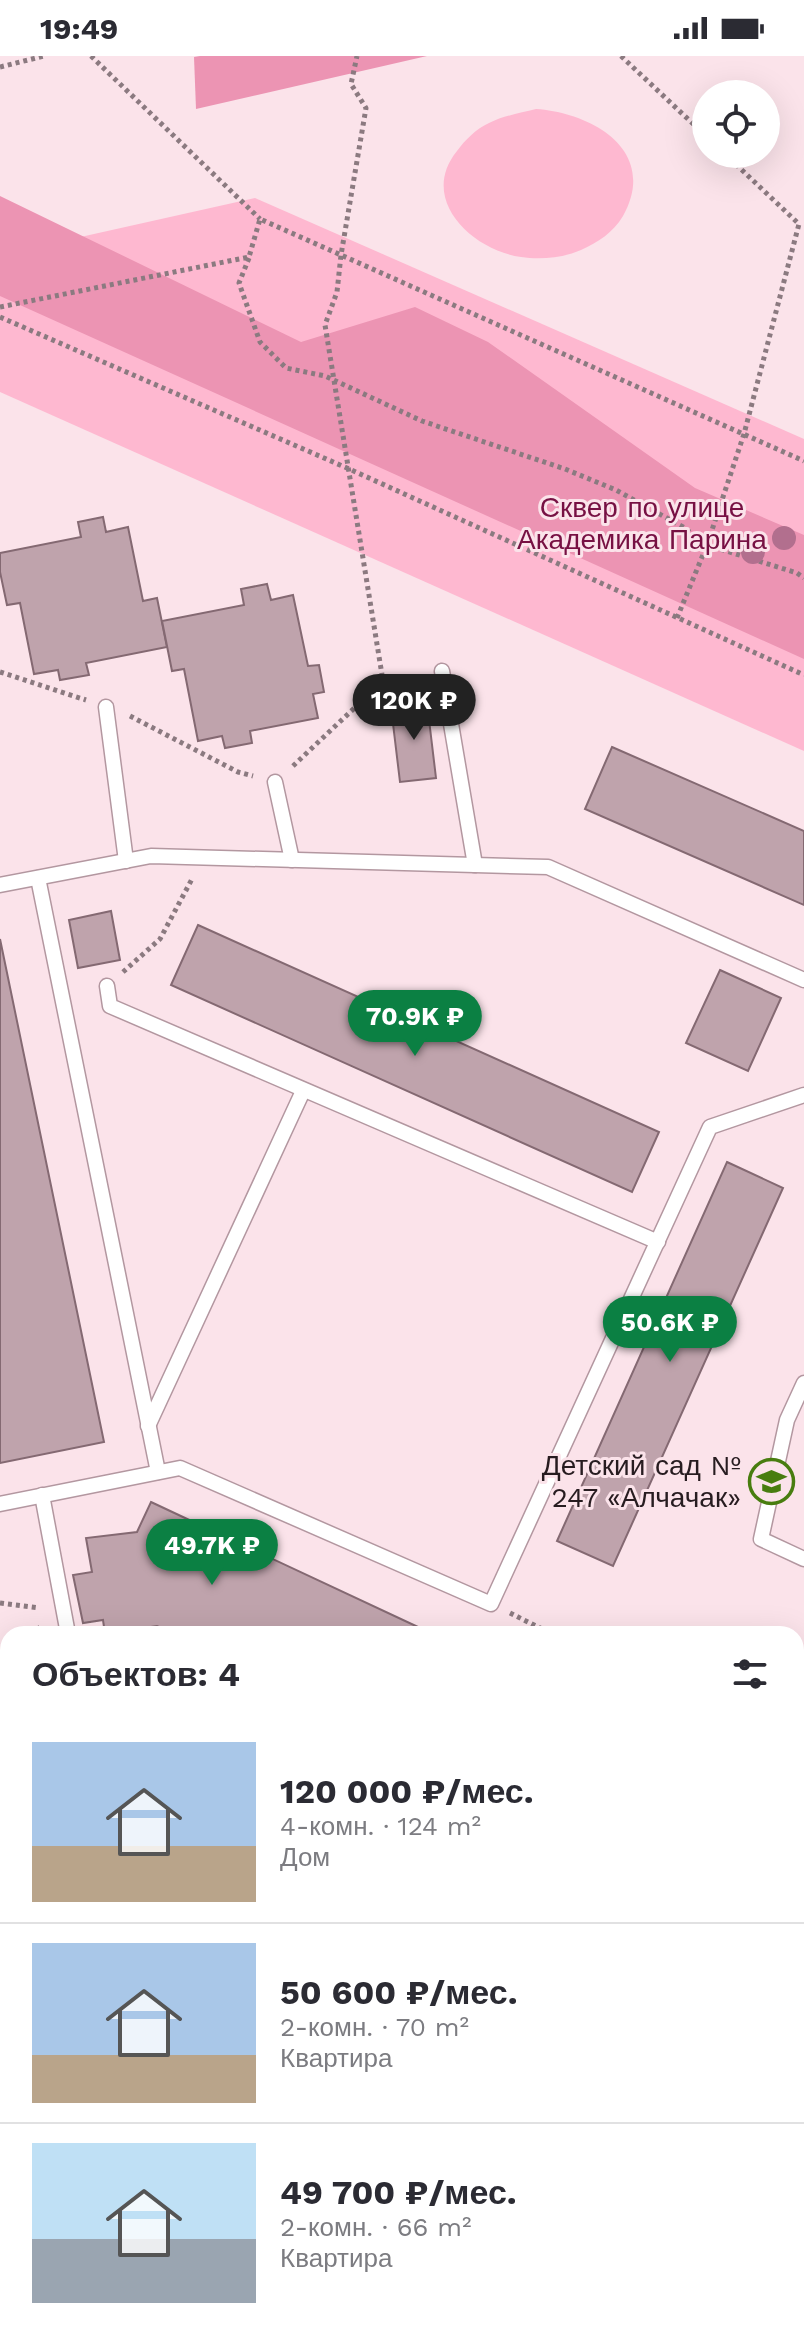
<!DOCTYPE html>
<html lang="ru">
<meta charset="utf-8">
<style>
:root{--surface:#fff;--page:#f2f2f3;--text:#2b2b33;--muted:#7c7c81;--line:#e1e1e2;--accent:#0b8043}
body{margin:0;font-family:"Work Sans",sans-serif;background:var(--page);color:var(--text);height:100vh;display:flex;flex-direction:column;font-size:30px;white-space:nowrap}
*{box-sizing:border-box;margin:0}
p{font-size:26px;color:var(--muted)}
.icon{flex:none;width:44px;height:44px;fill:none;stroke:currentColor;stroke-width:2;stroke-linecap:round;stroke-linejoin:round}
.map{position:relative;flex:1;overflow:hidden}
.sheet{position:absolute;left:0px;top:1570px;width:804px;height:714px;display:flex;flex-direction:column;background:var(--surface);border-radius:24px 24px 0 0;box-shadow:0 8px 32px #0002}
.sheet>*{flex:none}
.fabs{position:absolute;left:692px;top:24px;display:grid;gap:16px}
.fabs a{display:grid;place-items:center;width:88px;height:88px;border-radius:50%;background:var(--surface);box-shadow:0 8px 32px #0002;font-size:40px}
.price{position:absolute;translate:-50% -68px;padding:0 18px;border-radius:28px;background:var(--accent);color:#fff;font-size:26px;line-height:52px;filter:drop-shadow(0 2px 4px #0008)}
.price::after{content:'';position:absolute;left:50%;top:48px;width:24px;height:18px;margin-left:-12px;background:inherit;clip-path:polygon(0 0,100% 0,50% 100%)}
.price.on{background:#222;color:#fff}
ul{padding:0;list-style:none}
li{display:flex;align-items:center;gap:24px;height:200px;padding:0 32px}
li+li{border-top:2px solid var(--line)}
li span{display:grid;place-items:center;flex:none;width:224px;height:160px;border-radius:0px;color:#555}
li>.icon{margin-inline-start:auto}
span .icon{width:96px;height:96px;fill:#fffc;stroke-width:1}
li b{font-size:34px}
h2{display:flex;justify-content:space-between;align-items:center;height:96px;padding:0 32px;font-size:34px}
.status{display:flex;justify-content:space-between;align-items:center;height:56px;padding:0 40px;background:var(--surface);direction:ltr}
.status svg{height:22px;fill:currentColor}
.map>svg:first-child{display:block}
.green{fill:#feb8d0}
.forest{fill:#ec94b3}
.building{fill:#bfa3ac;stroke:#846972;stroke-width:2}
.lines{fill:none;stroke-linecap:round;stroke-linejoin:round}
.service-casing{stroke:#b397a0;stroke-width:17}
.path{stroke:#8b7a80;stroke-width:5;stroke-dasharray:4 4;stroke-linecap:butt}
.service{stroke:#fff;stroke-width:14}
.tree{fill:#b26f8e}
.labels{text-anchor:middle;stroke-width:6;stroke-linejoin:round;paint-order:stroke}
.park-label{font-size:28px;fill:#771043;stroke:#fbe3ea}
.poi-label{font-size:28px;fill:#271c20;stroke:#fbe3ea;text-anchor:end}
</style>
<div class="status"><b>19:49</b><svg viewBox="0 0 49 12"><path d="M0 12V9h3v3zM5 12V6h3v6zM10 12V3h3v9zM15 12V0h3v12zM26 1h20v11H26zM47 4h2v5h-2z"/></svg></div>
<div class="map">
<svg width="804" height="2283" viewBox="0 0 804 2283">
<rect width="100%" height="100%" fill="#fbe3ea"/>
<g class="green">
<path d="M536 53C593 57 659 95 623 160 613 177 598 186 581 194 563 202 540 204 521 201 472 194 418 143 457 95 465 84 476 73 489 67 503 60 520 57 536 53Z"/>
<path d="M255 142 804 383V695L0 336V199Z"/>
</g>
<g class="forest">
<path d="M200 0H427L196 53 194 1Z"/>
<path d="M0 140 301 286 415 251 488 286 695 432 804 479V603L0 240Z"/>
<path d="M796 1918 804 1921V2010L796 2007Z"/>
</g>
<g class="building">
<path d="M103 461 106 476 128 471 143 545 157 542 167 591 86 607 89 619 60 624 58 614 34 618 20 547 7 549 0 516V497L81 481 78 466Z"/>
<path d="M267 528 271 544 293 539 308 610 319 609 324 636 313 638 318 662 250 675 252 687 225 692 222 680 198 685 184 613 172 615 162 565 244 549 241 533Z"/>
<path d="M427 647 436 722 400 726 391 651Z"/>
<path d="M612 691 804 775V849L585 753Z"/>
<path d="M111 855 120 904 78 912 69 864Z"/>
<path d="M198 869 659 1076 632 1136 171 929Z"/>
<path d="M0 883 104 1386 0 1407Z"/>
<path d="M720 914 781 942 748 1015 686 987Z"/>
<path d="M727 1106 783 1132 613 1510 557 1485Z"/>
<path d="M151 1446 200 1469 433 1578H174L157 1570 105 1578 103 1564 83 1567 73 1519 92 1516 86 1482 137 1476Z"/>
<path d="M8 1950V2276H549L546 2283H0V1953Z"/>
</g>
<g class="lines">
<defs>
<g id="service">
<path d="M442 615 475 809"/>
<path d="M106 651 126 805"/>
<path d="M275 726 292 804"/>
<path d="M38 822 158 1416"/>
<path d="M0 829 151 800 548 811 804 924"/>
<path d="M107 930 110 950 658 1186"/>
<path d="M804 1327 787 1364 761 1483 804 1503"/>
<path d="M148 1370 303 1035"/>
<path d="M42 1439 68 1578"/>
<path d="M0 1448 180 1412 491 1548 710 1071 804 1039"/>
<path d="M0 1754 8 1757"/>
<path d="M644 2283 646 2276"/>
</g>
</defs>
<use href="#service" class="service-casing"/>
<g class="path">
<path d="M91 0 260 163"/>
<path d="M621 0 706 80"/>
<path d="M0 11 44 0"/>
<path d="M249 202 239 227 260 286 286 312 325 320 422 365 565 413 616 434 683 471 707 489 797 517 804 522"/>
<path d="M0 251 249 201 260 163 804 405"/>
<path d="M0 261 347 412 804 619"/>
<path d="M677 562 707 489 744 378 799 168 725 98"/>
<path d="M0 616 86 644"/>
<path d="M130 660 238 716 253 720"/>
<path d="M293 710 383 625 325 269 337 236 341 199 366 52 351 28 357 0"/>
<path d="M123 916 160 883 192 823"/>
<path d="M0 1547 39 1552"/>
<path d="M510 1557 552 1578"/>
<path d="M30 1578 42 1570"/>
<path d="M0 1598 8 1592"/>
<path d="M796 1697 804 1701"/>
</g>
<use href="#service" class="service"/>
</g>
<g class="tree">
<circle cx="784" cy="482" r="12"/>
<circle cx="753" cy="496" r="12"/>
</g>
<defs>
<symbol id="school-ring" viewBox="-11 -11 22 22"><circle r="9.5" fill="#fbe3ea" stroke="#487d0f" stroke-width="1.5"/><path d="M0-5L7-2L0 1L-7-2ZM-4 1L0 2.5L4 1V4Q0 6-4 4Z" fill="#487d0f"/></symbol>
</defs>
<g fill-rule="evenodd">
<use href="#school-ring" x="746" y="1400" width="51" height="51"/>
</g>
<g class="labels">
<g class="park-label">
<text x="642" y="461">Сквер по улице<tspan x="642" dy="32">Академика Парина</tspan></text>
</g>
<g class="poi-label">
<text x="741" y="1419">Детский сад №<tspan x="741" dy="32">247 «Алчачак»</tspan></text>
</g>
</g>
</svg>
<div class="fabs">
<a><svg class="icon" aria-label="locate" viewBox="0 0 24 24"><circle cx="12" cy="12" r="6"/><path d="M12 2v4M12 18v4M2 12h4M18 12h4"/></svg></a>
</div>
<b class="price on" style="left:414px;top:686px">120K ₽</b>
<b class="price" style="left:415px;top:1002px">70.9K ₽</b>
<b class="price" style="left:670px;top:1308px">50.6K ₽</b>
<b class="price" style="left:212px;top:1531px">49.7K ₽</b>
<section class="sheet">
<h2>Объектов: 4<svg class="icon" aria-label="filters" viewBox="0 0 24 24"><path d="M4 7h16M4 17h16"/><circle cx="9" cy="7" r="2"/><circle cx="15" cy="17" r="2"/></svg></h2>
<ul>
<li><span style="background:linear-gradient(#a9c7e8 65%,#b9a48a 0)"><svg class="icon" aria-label="home" viewBox="0 0 24 24"><path d="M3 11l9-7 9 7M6 9v11h12V9"/></svg></span><div><b>120 000 ₽/мес.</b><p>4-комн. · 124 m²</p><p>Дом</p></div></li>
<li><span style="background:linear-gradient(#a9c7e8 70%,#b9a48a 0)"><svg class="icon" aria-label="home" viewBox="0 0 24 24"><path d="M3 11l9-7 9 7M6 9v11h12V9"/></svg></span><div><b>50 600 ₽/мес.</b><p>2-комн. · 70 m²</p><p>Квартира</p></div></li>
<li><span style="background:linear-gradient(#bfe0f5 60%,#9aa5b1 0)"><svg class="icon" aria-label="home" viewBox="0 0 24 24"><path d="M3 11l9-7 9 7M6 9v11h12V9"/></svg></span><div><b>49 700 ₽/мес.</b><p>2-комн. · 66 m²</p><p>Квартира</p></div></li>
</ul>
</section>
</div>
